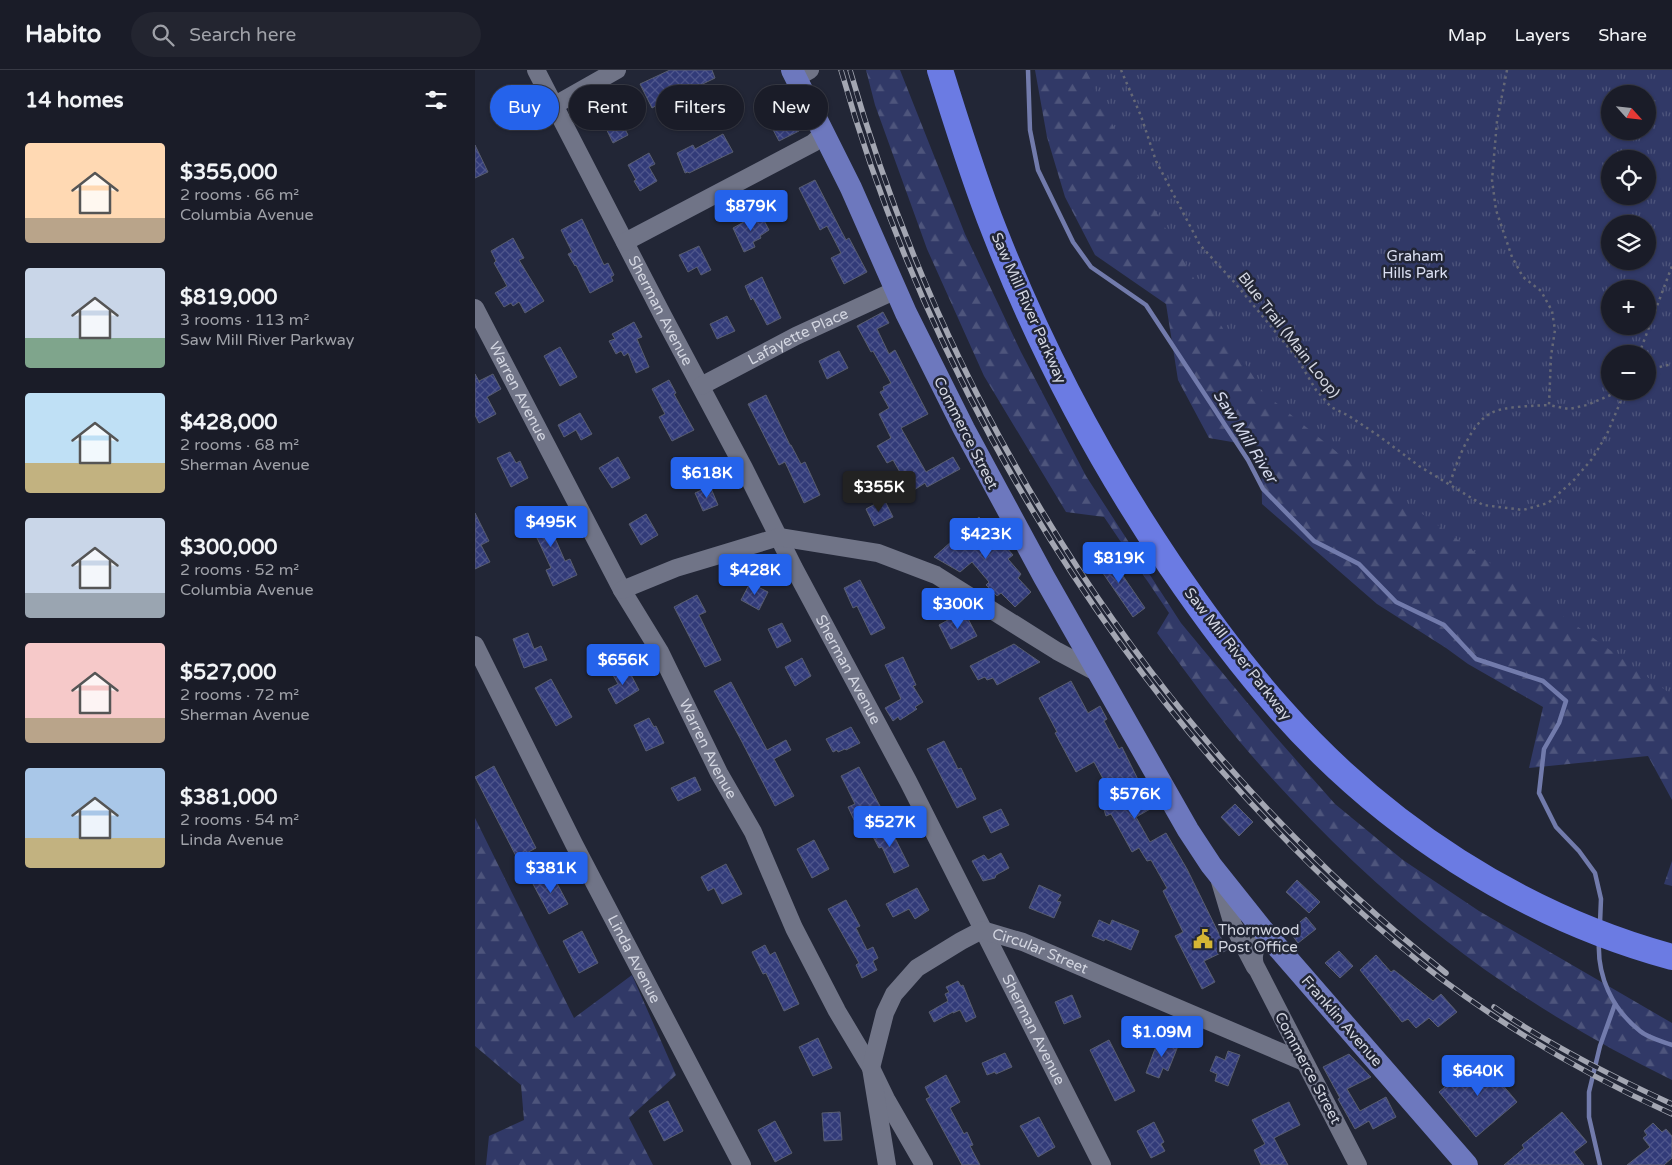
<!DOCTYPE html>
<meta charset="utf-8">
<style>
:root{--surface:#1a1c28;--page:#232530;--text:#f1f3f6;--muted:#9fa1a8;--line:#383a45;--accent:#2563eb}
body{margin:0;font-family:"Varela Round",sans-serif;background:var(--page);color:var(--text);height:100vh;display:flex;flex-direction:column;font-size:19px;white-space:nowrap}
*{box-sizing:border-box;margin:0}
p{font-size:16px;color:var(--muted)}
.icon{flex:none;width:28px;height:28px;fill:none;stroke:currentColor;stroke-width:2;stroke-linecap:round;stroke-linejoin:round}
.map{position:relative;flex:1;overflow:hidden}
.side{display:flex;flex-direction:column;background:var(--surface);width:475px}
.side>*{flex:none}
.top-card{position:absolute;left:15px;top:15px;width:475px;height:45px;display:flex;gap:10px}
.needle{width:32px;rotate:117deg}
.fabs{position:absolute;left:1126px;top:15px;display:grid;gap:10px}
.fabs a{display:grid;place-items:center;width:55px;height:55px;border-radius:50%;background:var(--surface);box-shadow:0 1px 4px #0004,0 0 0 1px var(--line);font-size:25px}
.price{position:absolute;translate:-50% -42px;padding:0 11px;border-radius:5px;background:var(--accent);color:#fff;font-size:16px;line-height:32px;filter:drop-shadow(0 1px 2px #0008)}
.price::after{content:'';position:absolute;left:50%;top:30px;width:15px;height:11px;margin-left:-8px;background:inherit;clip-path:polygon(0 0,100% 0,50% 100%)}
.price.current{background:#222;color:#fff}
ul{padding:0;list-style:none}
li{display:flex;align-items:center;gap:15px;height:125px;padding:0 25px}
li span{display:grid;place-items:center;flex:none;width:140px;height:100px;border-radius:5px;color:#555}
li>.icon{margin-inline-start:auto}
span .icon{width:60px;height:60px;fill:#fffc;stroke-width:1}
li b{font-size:21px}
h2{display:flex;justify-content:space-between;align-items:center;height:60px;padding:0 25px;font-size:21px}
.pill{padding:0 18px;border-radius:22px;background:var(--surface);box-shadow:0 1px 4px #0004,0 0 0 1px var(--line);font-size:18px;line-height:45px}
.pill.current{background:var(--accent);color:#fff}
header{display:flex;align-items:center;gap:30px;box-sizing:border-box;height:70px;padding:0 25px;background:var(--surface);border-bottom:1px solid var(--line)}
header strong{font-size:24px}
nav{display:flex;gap:28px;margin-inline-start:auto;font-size:18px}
.search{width:350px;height:45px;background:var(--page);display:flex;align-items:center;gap:12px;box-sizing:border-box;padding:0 18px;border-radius:28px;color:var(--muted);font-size:19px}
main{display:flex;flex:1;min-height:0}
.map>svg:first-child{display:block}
.forest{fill:url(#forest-firs);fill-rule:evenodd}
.park{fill:url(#park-tufts);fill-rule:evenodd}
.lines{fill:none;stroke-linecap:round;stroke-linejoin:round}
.stream{stroke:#727bac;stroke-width:4.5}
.building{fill:url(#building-cross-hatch);stroke:#585d6f}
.path{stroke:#656876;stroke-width:2.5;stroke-dasharray:2.5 4;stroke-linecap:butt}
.minor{stroke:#707487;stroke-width:18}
.major{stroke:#6d78be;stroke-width:22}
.highway{stroke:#6b7be3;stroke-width:26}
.rail-casing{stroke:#a3a6b2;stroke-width:5.5}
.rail{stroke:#222636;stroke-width:4;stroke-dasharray:11;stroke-linecap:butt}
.labels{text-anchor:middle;stroke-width:5;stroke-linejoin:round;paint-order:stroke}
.park-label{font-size:15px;fill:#dbe0f3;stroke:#222636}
.street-label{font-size:15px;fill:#d2d5e0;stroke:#222636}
.poi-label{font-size:15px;fill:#d2d5e0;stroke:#222636;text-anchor:start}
.water-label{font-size:16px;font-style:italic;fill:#d6dbee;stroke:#222636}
</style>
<header>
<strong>Habito</strong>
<div class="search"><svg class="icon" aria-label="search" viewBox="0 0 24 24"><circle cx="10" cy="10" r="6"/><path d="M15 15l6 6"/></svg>Search here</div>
<nav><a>Map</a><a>Layers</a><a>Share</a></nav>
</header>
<main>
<section class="side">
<h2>14 homes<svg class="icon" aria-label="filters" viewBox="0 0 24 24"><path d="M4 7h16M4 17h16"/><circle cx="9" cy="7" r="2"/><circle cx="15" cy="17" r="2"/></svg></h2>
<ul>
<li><span style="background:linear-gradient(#ffd9b3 75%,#b9a48a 0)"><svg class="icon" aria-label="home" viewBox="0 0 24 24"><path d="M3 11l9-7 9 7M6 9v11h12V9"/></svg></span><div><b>$355,000</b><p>2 rooms · 66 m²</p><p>Columbia Avenue</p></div></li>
<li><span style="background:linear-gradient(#c9d6e8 70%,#7fa58c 0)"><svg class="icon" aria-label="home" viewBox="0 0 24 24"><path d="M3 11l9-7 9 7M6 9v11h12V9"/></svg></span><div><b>$819,000</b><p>3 rooms · 113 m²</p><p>Saw Mill River Parkway</p></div></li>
<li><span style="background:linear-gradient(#bfe0f5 70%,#c2b280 0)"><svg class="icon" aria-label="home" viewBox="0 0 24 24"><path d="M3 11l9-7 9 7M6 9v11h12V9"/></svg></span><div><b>$428,000</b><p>2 rooms · 68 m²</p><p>Sherman Avenue</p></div></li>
<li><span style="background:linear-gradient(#c9d6e8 75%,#9aa5b1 0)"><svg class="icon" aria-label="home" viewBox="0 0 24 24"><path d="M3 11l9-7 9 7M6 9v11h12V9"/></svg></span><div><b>$300,000</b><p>2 rooms · 52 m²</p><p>Columbia Avenue</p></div></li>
<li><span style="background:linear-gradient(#f6c9c9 75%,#b9a48a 0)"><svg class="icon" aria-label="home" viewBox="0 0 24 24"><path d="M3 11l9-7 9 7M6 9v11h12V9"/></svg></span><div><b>$527,000</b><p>2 rooms · 72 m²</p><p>Sherman Avenue</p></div></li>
<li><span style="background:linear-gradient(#a9c7e8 70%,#c2b280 0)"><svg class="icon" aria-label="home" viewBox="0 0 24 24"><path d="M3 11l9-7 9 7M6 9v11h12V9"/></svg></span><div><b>$381,000</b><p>2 rooms · 54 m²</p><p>Linda Avenue</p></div></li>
</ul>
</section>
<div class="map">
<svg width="1197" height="1095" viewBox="0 0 1197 1095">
<defs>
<pattern id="forest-firs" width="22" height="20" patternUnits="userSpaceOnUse" patternTransform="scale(1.25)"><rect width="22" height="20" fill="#313967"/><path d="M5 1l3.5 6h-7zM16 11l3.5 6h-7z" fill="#4e557c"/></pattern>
<pattern id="park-tufts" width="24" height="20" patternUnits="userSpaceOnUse" patternTransform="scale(1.25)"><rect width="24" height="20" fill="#313967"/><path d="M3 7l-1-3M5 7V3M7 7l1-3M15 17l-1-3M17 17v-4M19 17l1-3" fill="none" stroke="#4e557c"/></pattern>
<pattern id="building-cross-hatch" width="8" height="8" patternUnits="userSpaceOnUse" patternTransform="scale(1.25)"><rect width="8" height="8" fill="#323b79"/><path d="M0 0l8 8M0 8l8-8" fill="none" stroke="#4f568c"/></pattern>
</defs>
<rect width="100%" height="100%" fill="#222636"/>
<g class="forest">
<path d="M391 0H425L490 164 546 282 611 406 706 553 800 666 860 734 928 790 1004 841 1197 953V1010C1117 971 1039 924 969 869 899 815 835 752 777 686 743 647 713 605 682 563L694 543 629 447 591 442 509 306 452 179 400 35Z"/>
<path d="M560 0H1197V730L1173 686 1054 698 1068 637 993 594 971 578 902 534 787 434 786 377 734 368 703 310 691 234 620 185 590 127 572 67ZM1135 24H1172V61H1135ZM1135 89H1172V126H1135ZM1135 154H1172V191H1135ZM1135 219H1172V256H1135ZM1135 284H1172V321H1135Z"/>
<path d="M0 748 99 948 157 905 201 1005 154 1048 178 1095H11L14 1066 49 1050 46 1015 0 976Z"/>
<path d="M1197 791V816L1189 814Z"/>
</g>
<path class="park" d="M611 0H1197V625L863 383 788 322 742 249 675 131ZM1135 24H1172V61H1135ZM1135 89H1172V126H1135ZM1135 154H1172V191H1135ZM1135 219H1172V256H1135ZM1135 284H1172V321H1135Z"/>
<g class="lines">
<g class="stream">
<path d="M553 0 555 60 563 100 598 172 616 197 671 235 773 390 788 419 839 471 884 494 921 532 969 555 1001 589 1068 611 1091 631 1084 653 1069 679 1064 723 1081 757 1104 781 1120 803 1126 829 1125 853"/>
<path d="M1124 871C1122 906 1137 939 1165 961 1173 968 1187 971 1197 975"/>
<path d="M1125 1095 1114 1047V1022L1125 976 1140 934"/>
</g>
</g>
<g class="building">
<path d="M195 0H237L240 8 201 27 200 25 177 38 165 14Z"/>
<path d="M140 39 153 65 138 73 125 46Z"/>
<path d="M316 44 324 61 304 71 295 54Z"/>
<path d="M248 64 258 82 214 103 213 102 210 103 202 83 218 75 220 79Z"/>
<path d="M0 75 13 102 0 108Z"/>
<path d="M174 83 180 94 174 97 182 111 165 121 159 111 161 110 153 95Z"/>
<path d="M340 110 371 170 374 168 392 202 369 214 356 188 366 183 352 156 345 160 324 118Z"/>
<path d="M285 143 294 160 285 166 286 168 278 172 280 177 269 182 258 158Z"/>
<path d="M107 149 129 195 133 193 139 205 136 207 138 211 115 223 101 195 100 196 93 184 97 182 86 160Z"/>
<path d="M38 168 49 188 44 190 69 231 50 243 44 232 38 236 36 233 29 237 20 223 32 216 19 193 21 191 16 181Z"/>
<path d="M224 176 236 200 226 205 222 197 213 202 204 185Z"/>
<path d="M287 207 306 248 292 255 278 228 276 230 270 216Z"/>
<path d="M408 242 414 253 402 259 414 284 420 280 453 344 426 358 451 402 478 387 485 399 452 417 450 413 433 424 427 412 430 411 418 390 412 393 402 376 416 368 404 344 414 338 405 322 409 320 408 317 416 313 398 281 396 282 382 256Z"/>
<path d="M252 246 260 261 242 269 235 254Z"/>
<path d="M159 252 167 267 162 269 174 297 161 303 153 283 149 286 146 281 141 284 134 271 140 269 137 264Z"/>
<path d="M85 277 102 307 85 316 69 286Z"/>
<path d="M364 281 373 298 352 309 344 291Z"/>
<path d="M0 304 5 313 4 311 18 304 26 319 12 327 21 344 4 353 0 345Z"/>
<path d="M194 310 201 323 199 324 219 360 197 371 184 347 190 344 177 319Z"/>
<path d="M291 325 315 375H316L326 394 330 392 345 425 329 433 310 392 304 395 273 334Z"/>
<path d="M105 343 117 364 106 370 101 360 89 367 83 355Z"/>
<path d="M35 382 41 393 45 391 53 408 36 417 22 388Z"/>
<path d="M143 387 155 408 137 418 124 398Z"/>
<path d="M235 416 243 435 228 441 220 423Z"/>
<path d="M409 429 418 447 399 456 391 439Z"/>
<path d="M64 438 70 449 73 447 79 457 76 459 90 491 95 489 102 505 78 516 71 500 76 498 63 470 50 446Z"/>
<path d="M0 443 14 471 6 475 15 492 0 499Z"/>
<path d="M171 444 183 465 166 475 154 454Z"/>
<path d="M504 447 522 467 524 466 531 474 530 476 538 485 533 489 546 504 543 508 556 522 540 537 526 523 522 526 511 515 514 512 497 492 485 502 459 487Z"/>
<path d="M631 481 670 538 658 547 619 490Z"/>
<path d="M385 510 410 558 396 565 382 536 378 538 369 518Z"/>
<path d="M275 513 293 522 284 540 266 530Z"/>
<path d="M222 525 231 542 224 545 246 590 230 597 199 537Z"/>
<path d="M489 541 502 566 476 579 464 555Z"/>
<path d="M307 553 316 571 302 578 293 559Z"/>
<path d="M53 563 59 579 66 576 72 590 49 598 38 569Z"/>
<path d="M539 574 565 592 522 615 518 608 512 610 510 607 503 610 495 596Z"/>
<path d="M428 587 441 615 438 616 448 632 440 637 442 639 425 650 423 647 418 651 410 638 426 629 410 595Z"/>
<path d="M327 588 336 606 320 616 310 597Z"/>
<path d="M152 597 164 620 141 634 133 619 143 614 138 605Z"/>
<path d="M76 609 97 647 81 656 60 618Z"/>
<path d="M596 611 613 643 625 636 632 649 629 651 644 679 647 677 677 738 661 747 675 772 691 763 712 799 752 880 729 891 740 912 727 919 700 866 708 862 688 821 692 818 676 790 672 791 664 778 657 782 636 744 631 746 627 733V723L634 720 619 692 601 702 580 663 582 662 564 628Z"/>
<path d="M256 612 292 680 311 670 316 680 299 689 319 726 300 736 266 670 239 621Z"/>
<path d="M174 648 179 657 181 656 189 673 171 681 159 655Z"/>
<path d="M376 657 385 673 371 680 370 679 363 682 362 680 358 682 351 669Z"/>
<path d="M469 671 483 699 486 698 501 729 482 738 452 679Z"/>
<path d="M19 696 61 778 42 788 0 707Z"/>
<path d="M384 697 405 736 379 750 373 737 380 734 366 706Z"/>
<path d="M220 707 226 720 203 731 196 718Z"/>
<path d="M760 734 778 752 764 766 746 747Z"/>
<path d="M526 739 534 755 516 763 508 747Z"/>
<path d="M413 754 434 796 419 803 407 777 404 778 396 763Z"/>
<path d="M339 770 354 799 337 808 322 779Z"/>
<path d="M526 783 534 798 521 805 520 808 508 811 497 791 509 785 513 790Z"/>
<path d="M251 794 267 824 247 834 239 818 233 821 226 807Z"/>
<path d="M77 804 93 834 74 844 58 814Z"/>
<path d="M822 810 845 832 834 843 811 822Z"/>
<path d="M564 815 586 825 582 831 586 832 579 848 554 838Z"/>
<path d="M442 818 454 840 440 849 434 839 418 847 411 834Z"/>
<path d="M371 830 385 856 381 858 392 880 398 877 403 888 398 891 402 900 387 908 381 895 384 893 353 839Z"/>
<path d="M831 847 841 859 823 873 814 861Z"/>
<path d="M624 850 635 855 637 850 664 861 656 880 630 869 629 871 617 866Z"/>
<path d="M107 861 123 893 104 903 88 871Z"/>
<path d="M290 875 295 885 300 882 324 934 309 941 291 903 288 904 277 882Z"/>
<path d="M864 881 878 896 865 908 850 893Z"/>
<path d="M901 885 916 902 919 900 958 931 966 924 982 942 963 957 954 948 941 958 933 949 927 952 885 900Z"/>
<path d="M483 911 486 916 488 915 501 947 491 952 485 940 478 943V942L459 952 454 942 473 931 470 924 474 922 471 917Z"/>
<path d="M597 925 606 947 589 954 580 932Z"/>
<path d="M343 968 357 998 338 1006 324 977Z"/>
<path d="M684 968 703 976 693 1001 688 998 684 1008 671 1003Z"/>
<path d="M634 970 660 1021 640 1031 615 980Z"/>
<path d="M753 981 765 985 753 1016 740 1011 742 1004 735 1001 741 986 750 990Z"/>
<path d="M530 983 537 997 521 1004 520 1002 512 1005 507 993Z"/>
<path d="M874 984 896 1007 872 1019 885 1041 911 1027 921 1047 898 1059 894 1051 880 1059 863 1029 865 1028 848 997Z"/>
<path d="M1005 988 1042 1032 1001 1067 964 1022Z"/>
<path d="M471 1005 485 1032 475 1038 489 1064 492 1062 498 1075 495 1076 505 1095H487L451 1029 455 1027 450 1017Z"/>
<path d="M193 1031 208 1061 189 1071 174 1041Z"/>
<path d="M814 1032 825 1055 799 1068 813 1095H786L779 1080 790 1074 777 1050Z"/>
<path d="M365 1042 367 1070 349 1071 347 1043Z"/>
<path d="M1087 1042 1112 1072 1099 1082 1109 1095H1029L1049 1078 1047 1075Z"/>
<path d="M564 1047 580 1077 563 1087 545 1056Z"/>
<path d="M300 1051 317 1083 300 1092 283 1060Z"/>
<path d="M679 1052 689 1072 686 1074 690 1081 676 1088 662 1061Z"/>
<path d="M1178 1053 1187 1062 1191 1059 1197 1066V1088L1189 1095H1152L1175 1077 1168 1068 1172 1065 1169 1061Z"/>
</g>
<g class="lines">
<g class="path">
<path d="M646 0 666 46 681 91 725 175 760 213 822 288 841 320 856 337 874 346 904 366 944 396 1008 435 1048 440 1073 433 1098 411 1117 389 1132 364 1150 321"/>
<path d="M1032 0 1022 51 1017 110 1021 140 1037 187 1048 207 1066 221 1077 241 1080 260 1076 286 1074 335 1094 339 1112 335 1145 321"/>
<path d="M1164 284 1197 196"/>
<path d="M1172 300 1197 294"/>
<path d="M975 413C982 392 995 354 1016 343 1029 336 1059 336 1074 335"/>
</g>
<g class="minor">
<path id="s1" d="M61 0 188 246 269 398 319 498 433 711 627 1095"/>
<path d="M321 8 335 0"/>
<path d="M80 35 142 0"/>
<path d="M150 172 338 73 349 63"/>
<path id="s2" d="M0 238 147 520 185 582 244 703 278 762 319 858 362 941 396 998 411 1029 449 1095"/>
<path id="s3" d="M226 316 321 266 421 220"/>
<path d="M147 520 201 498 304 467 403 483 461 505 582 581 625 604"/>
<path id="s4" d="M0 575 99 774 267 1095"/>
<path d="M744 808 758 855 780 897"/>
<path d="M791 864C783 874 776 882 780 895L883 1095"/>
<path id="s5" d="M412 1095 396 998 410 943 419 924 442 898 486 871 507 860 548 872 829 992"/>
</g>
<path class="major" d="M317 0 376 118 431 243 489 359 569 507 713 760 736 795 791 864 992 1095"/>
<path class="highway" d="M465 0C482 54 498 107 519 160 565 278 624 390 695 495 729 545 765 594 805 639 908 756 1046 846 1197 887"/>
<defs>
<g id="rail">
<path d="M366 0C438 255 571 499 745 699 812 775 884 846 965 908 1037 962 1115 1007 1197 1044"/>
<path d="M375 0C475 351 684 676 971 903"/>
<path d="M1019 937C1075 975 1136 1006 1197 1034"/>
</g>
</defs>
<use href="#rail" class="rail-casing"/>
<use href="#rail" class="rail"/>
</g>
<defs>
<symbol id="civic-bare" viewBox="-9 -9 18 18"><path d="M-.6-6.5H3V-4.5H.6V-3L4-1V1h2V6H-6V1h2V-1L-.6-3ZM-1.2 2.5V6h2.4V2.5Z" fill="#d5b534" stroke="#222636" stroke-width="2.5" paint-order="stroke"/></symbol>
</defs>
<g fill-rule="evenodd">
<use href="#civic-bare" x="714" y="855" width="28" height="28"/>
</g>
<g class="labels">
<g class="park-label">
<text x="940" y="191">Graham<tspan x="940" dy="17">Hills Park</tspan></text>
</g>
<g class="street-label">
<text transform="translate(554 238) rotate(66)" y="5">Saw Mill River Parkway</text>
<text dy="5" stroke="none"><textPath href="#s1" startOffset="271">Sherman Avenue</textPath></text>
<text transform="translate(814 265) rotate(52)" y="5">Blue Trail (Main Loop)</text>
<text dy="5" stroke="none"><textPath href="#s3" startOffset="109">Lafayette Place</textPath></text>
<text dy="5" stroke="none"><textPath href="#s2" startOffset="94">Warren Avenue</textPath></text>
<text transform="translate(491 363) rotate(63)" y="5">Commerce Street</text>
<text transform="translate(763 584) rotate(52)" y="5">Saw Mill River Parkway</text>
<text dy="5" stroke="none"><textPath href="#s1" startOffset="676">Sherman Avenue</textPath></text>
<text dy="5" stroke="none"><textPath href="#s2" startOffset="499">Warren Avenue</textPath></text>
<text dy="5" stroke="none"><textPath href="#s5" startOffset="348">Circular Street</textPath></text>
<text dy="5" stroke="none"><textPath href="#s4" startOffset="352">Linda Avenue</textPath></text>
<text transform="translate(867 951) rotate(49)" y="5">Franklin Avenue</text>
<text dy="5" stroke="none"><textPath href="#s1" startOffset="1081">Sherman Avenue</textPath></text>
<text transform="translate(833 998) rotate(62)" y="5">Commerce Street</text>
</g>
<g class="poi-label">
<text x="743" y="865">Thornwood<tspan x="743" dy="17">Post Office</tspan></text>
</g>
<g class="water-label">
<text transform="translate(771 366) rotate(58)" y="6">Saw Mill River</text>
</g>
</g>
</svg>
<div class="fabs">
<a><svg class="needle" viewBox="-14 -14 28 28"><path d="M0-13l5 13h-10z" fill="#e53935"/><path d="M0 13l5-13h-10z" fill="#9fa1a8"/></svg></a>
<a><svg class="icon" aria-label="locate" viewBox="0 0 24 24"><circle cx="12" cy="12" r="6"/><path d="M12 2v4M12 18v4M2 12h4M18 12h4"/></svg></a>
<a><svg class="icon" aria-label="layers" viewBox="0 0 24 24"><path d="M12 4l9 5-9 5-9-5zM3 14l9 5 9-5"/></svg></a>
<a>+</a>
<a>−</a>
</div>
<b class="price" style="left:276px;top:162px">$879K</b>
<b class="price" style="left:232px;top:429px">$618K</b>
<b class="price current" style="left:404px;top:443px">$355K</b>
<b class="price" style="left:76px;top:478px">$495K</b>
<b class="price" style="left:511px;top:490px">$423K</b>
<b class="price" style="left:644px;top:514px">$819K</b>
<b class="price" style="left:280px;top:526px">$428K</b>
<b class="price" style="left:483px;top:560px">$300K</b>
<b class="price" style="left:148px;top:616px">$656K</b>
<b class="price" style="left:660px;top:750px">$576K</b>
<b class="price" style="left:415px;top:778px">$527K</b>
<b class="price" style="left:76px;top:824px">$381K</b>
<b class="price" style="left:687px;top:988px">$1.09M</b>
<b class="price" style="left:1003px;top:1027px">$640K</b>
<div class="top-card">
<a class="pill current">Buy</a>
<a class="pill">Rent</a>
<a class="pill">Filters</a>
<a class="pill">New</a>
</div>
</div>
</main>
